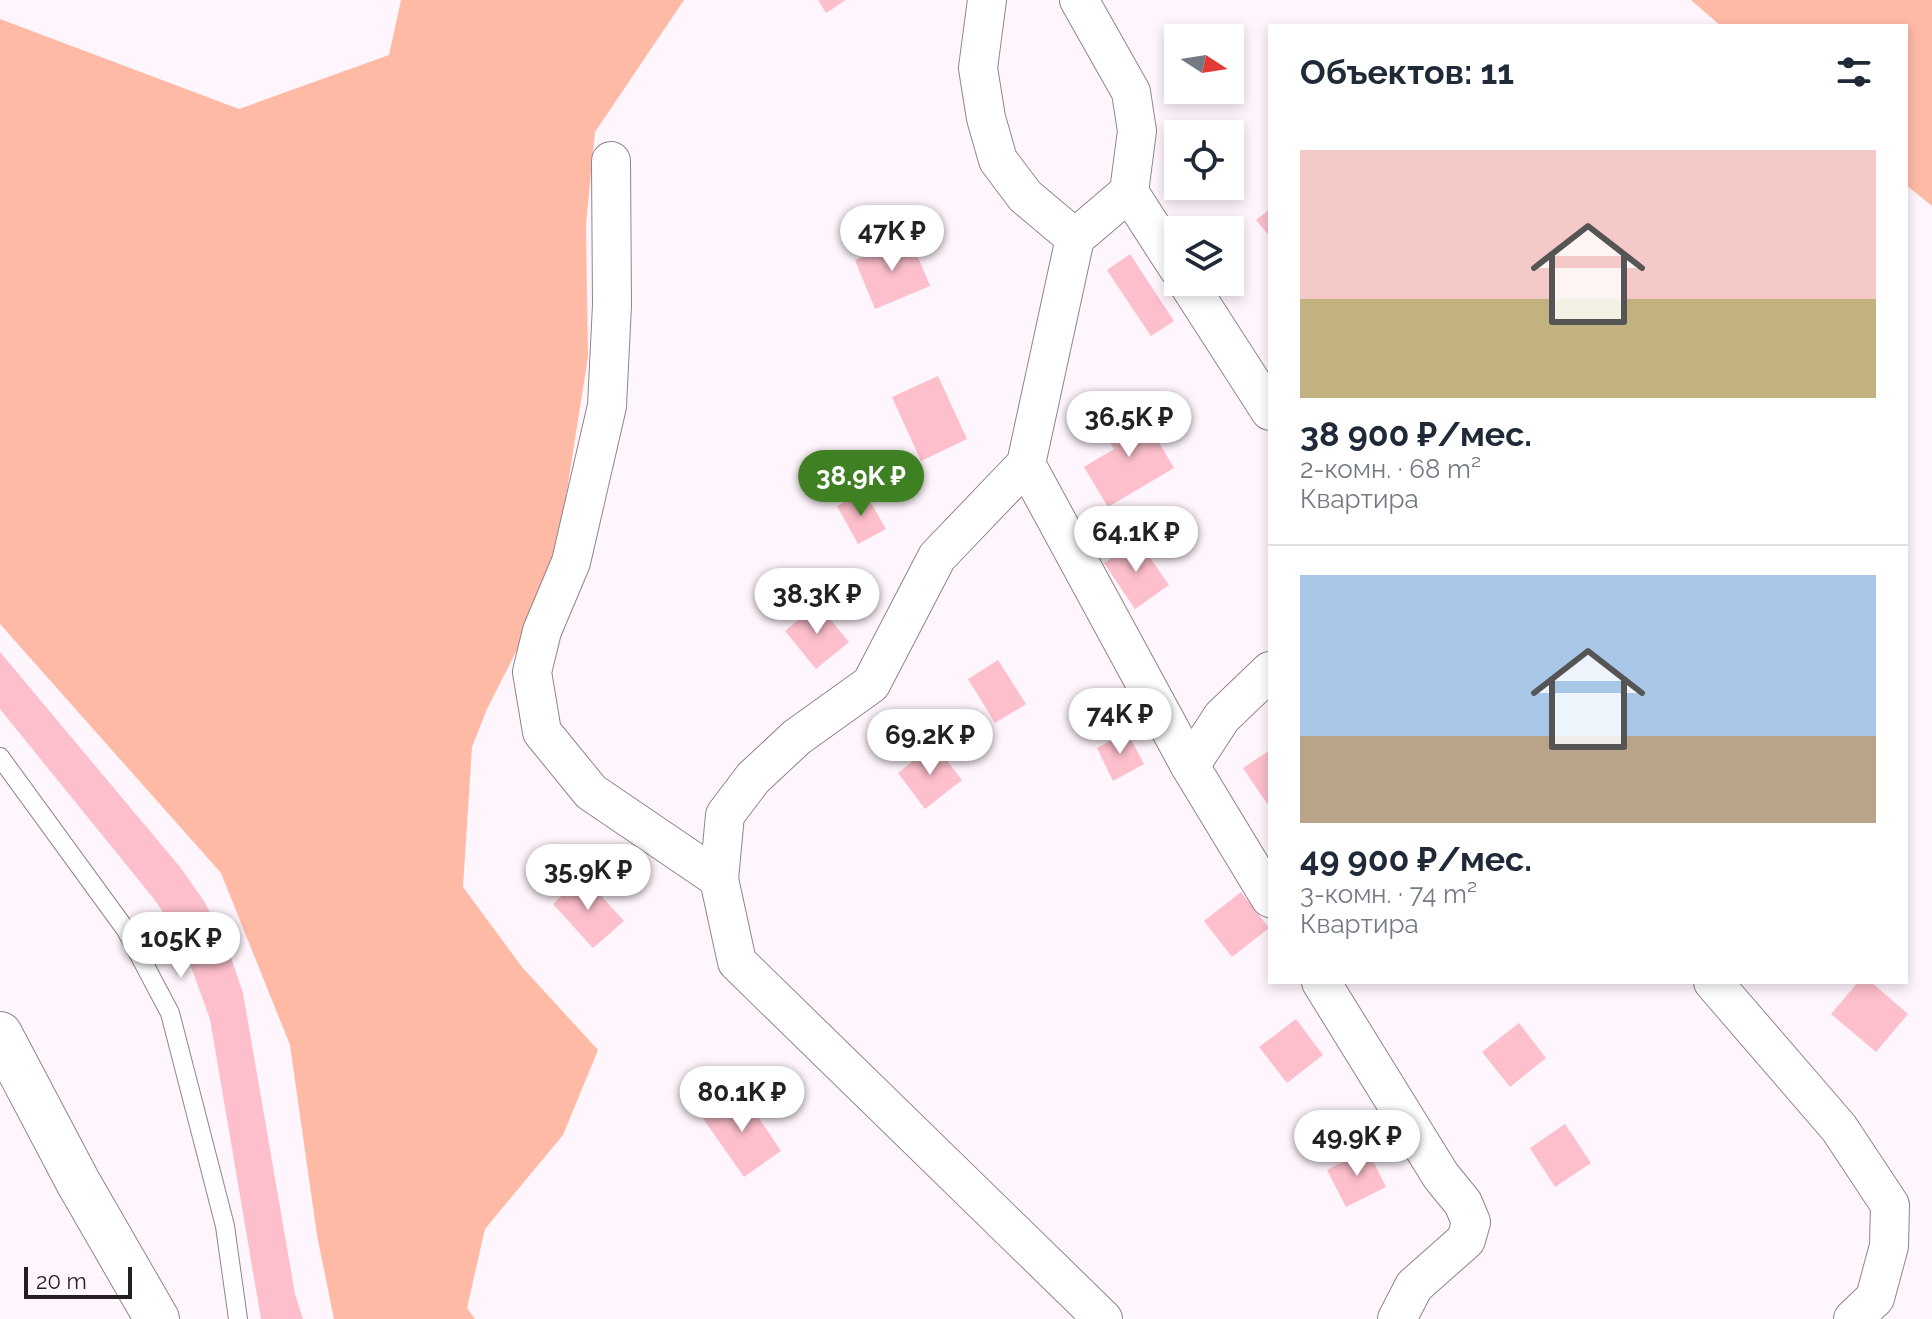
<!DOCTYPE html>
<html lang="ru">
<meta charset="utf-8">
<style>
:root{--surface:#fff;--page:#f6f6f7;--text:#1f2937;--muted:#747a83;--line:#e0e1e3;--accent:#3f8122}
body{margin:0;font-family:Raleway,sans-serif;background:var(--page);color:var(--text);height:100vh;display:flex;flex-direction:column;font-size:30px;white-space:nowrap}
*{box-sizing:border-box;margin:0}
p{font-size:26px;color:var(--muted)}
.icon{flex:none;width:44px;height:44px;fill:none;stroke:currentColor;stroke-width:2;stroke-linecap:round;stroke-linejoin:round}
.map{position:relative;flex:1;overflow:hidden}
.sheet{position:absolute;left:1268px;top:24px;width:640px;height:960px;display:flex;flex-direction:column;background:var(--surface);border-radius:0px;box-shadow:0 4px 12px #0003}
.sheet>*{flex:none}
.needle{width:52px;rotate:102deg}
.tools{position:absolute;left:1164px;top:24px;display:grid;gap:16px}
.tools a{display:grid;place-items:center;width:80px;height:80px;border-radius:0px;background:var(--surface);box-shadow:0 4px 12px #0003;font-size:40px}
.scale{position:absolute;left:24px;bottom:20px;width:108px;box-sizing:border-box;padding-left:8px;border:4px solid #231e22;border-top:0;font-size:22px;line-height:28px;white-space:nowrap;color:#231e22;-webkit-text-stroke:6px #fff6fd;paint-order:stroke}
.price{position:absolute;translate:-50% -68px;padding:0 18px;border-radius:28px;background:#fff;color:#222;font-size:26px;line-height:52px;filter:drop-shadow(0 2px 4px #0008)}
.price::after{content:'';position:absolute;left:50%;top:48px;width:24px;height:18px;margin-left:-12px;background:inherit;clip-path:polygon(0 0,100% 0,50% 100%)}
.price.on{background:var(--accent);color:#fff}
ul{padding:0;list-style:none}
li{display:grid;align-content:center;gap:16px;height:424px;padding:0 32px}
li+li{border-top:2px solid var(--line)}
li span{display:grid;place-items:center;height:248px;border-radius:0px;color:#555}
li>.icon{margin-inline-start:auto}
span .icon{width:144px;height:144px;fill:#fffc;stroke-width:1}
li b{font-size:34px}
h2{display:flex;justify-content:space-between;align-items:center;height:96px;padding:0 32px;font-size:34px}
.map>svg:first-child{display:block}
.green{fill:#febaa5}
.building{fill:#fdbfcb}
.lines{fill:none;stroke-linecap:round;stroke-linejoin:round}
.lane-casing{stroke:#90838d;stroke-width:20}
.street-casing{stroke:#90838d;stroke-width:40}
.secondary-casing{stroke:#90838d;stroke-width:46}
.lane{stroke:#fff;stroke-width:18}
.street{stroke:#fff;stroke-width:38}
.secondary{stroke:#fff;stroke-width:44}
</style>
<div class="map">
<svg width="1932" height="1319" viewBox="0 0 1932 1319">
<rect width="100%" height="100%" fill="#fff6fd"/>
<g class="green">
<path d="M401 0H684L595 132 586 224 588 357 558 547 522 640 487 709 472 747 463 887 522 967 598 1050 563 1135 485 1229 467 1308 475 1319H334L317 1235 290 1045 221 873 0 624V19L239 109 389 55Z"/>
<path d="M1691 0H1932V206L1906 185V26H1721Z"/>
</g>
<g class="building">
<path d="M818 0H846L826 13Z"/>
<path d="M1270 209V237L1256 220Z"/>
<path d="M910 238 930 286 875 309 855 260Z"/>
<path d="M1130 254 1174 321 1151 336 1107 270Z"/>
<path d="M938 376 967 439 921 461 892 397Z"/>
<path d="M1139 408 1174 468 1108 507 1084 467 1114 449 1102 430Z"/>
<path d="M864 491 886 529 858 544 837 506Z"/>
<path d="M1138 540 1169 585 1135 609 1104 563Z"/>
<path d="M818 604 849 642 816 669 785 631Z"/>
<path d="M0 652 180 867 204 901 226 943 243 993 295 1294 303 1319H261L210 1019 190 964 171 924 154 899 0 709Z"/>
<path d="M998 660 1026 704 995 723 968 679Z"/>
<path d="M1127 732 1144 764 1113 781 1097 748Z"/>
<path d="M934 744 962 780 925 809 898 773Z"/>
<path d="M1270 750V808L1243 768Z"/>
<path d="M583 876 624 921 593 948 553 904Z"/>
<path d="M1241 892 1269 928 1232 957 1204 921Z"/>
<path d="M1858 982H1871L1908 1014 1876 1052 1831 1014Z"/>
<path d="M1296 1019 1323 1055 1287 1083 1259 1047Z"/>
<path d="M1519 1023 1546 1058 1510 1087 1482 1052Z"/>
<path d="M740 1090 781 1151 744 1177 702 1117Z"/>
<path d="M1565 1124 1591 1163 1555 1187 1530 1148Z"/>
<path d="M1367 1149 1386 1187 1346 1207 1327 1170Z"/>
</g>
<g class="lines">
<defs>
<path id="lane" d="M0 757 126 930 170 1013 225 1226 238 1319"/>
<g id="street">
<path d="M611 161 612 305 607 406 571 562 542 631 532 672 542 732 591 792 719 879 737 962 1103 1319"/>
<path d="M1129 192 1178 268"/>
<path d="M1075 238 1129 192 1137 131 1131 92 1079 0"/>
<path d="M1187 282 1270 411"/>
<path d="M1026 464 1190 766 1270 898"/>
<path d="M1190 766 1222 717 1270 671"/>
<path d="M719 879 725 815 753 778 797 737 871 684 937 557 1026 464 1075 238 1025 196 998 160 986 118 978 68 987 0"/>
<path d="M1321 982 1441 1176 1463 1203 1471 1222 1466 1240 1414 1286 1397 1319"/>
<path d="M1713 982 1839 1128 1890 1205 1889 1246 1875 1298 1853 1319"/>
</g>
<path id="secondary" d="M0 1034 78 1182 157 1319"/>
</defs>
<use href="#lane" class="lane-casing"/>
<use href="#street" class="street-casing"/>
<use href="#secondary" class="secondary-casing"/>
<use href="#lane" class="lane"/>
<use href="#street" class="street"/>
<use href="#secondary" class="secondary"/>
</g>
</svg>
<div class="tools">
<a><svg class="needle" viewBox="-14 -14 28 28"><path d="M0-13l5 13h-10z" fill="#e53935"/><path d="M0 13l5-13h-10z" fill="#747a83"/></svg></a>
<a><svg class="icon" aria-label="locate" viewBox="0 0 24 24"><circle cx="12" cy="12" r="6"/><path d="M12 2v4M12 18v4M2 12h4M18 12h4"/></svg></a>
<a><svg class="icon" aria-label="layers" viewBox="0 0 24 24"><path d="M12 4l9 5-9 5-9-5zM3 14l9 5 9-5"/></svg></a>
</div>
<div class="scale">20 m</div>
<b class="price" style="left:892px;top:273px">47K ₽</b>
<b class="price" style="left:1129px;top:459px">36.5K ₽</b>
<b class="price on" style="left:861px;top:518px">38.9K ₽</b>
<b class="price" style="left:1136px;top:574px">64.1K ₽</b>
<b class="price" style="left:817px;top:636px">38.3K ₽</b>
<b class="price" style="left:1120px;top:756px">74K ₽</b>
<b class="price" style="left:930px;top:777px">69.2K ₽</b>
<b class="price" style="left:588px;top:912px">35.9K ₽</b>
<b class="price" style="left:181px;top:980px">105K ₽</b>
<b class="price" style="left:742px;top:1134px">80.1K ₽</b>
<b class="price" style="left:1357px;top:1178px">49.9K ₽</b>
<section class="sheet">
<h2>Объектов: 11<svg class="icon" aria-label="filters" viewBox="0 0 24 24"><path d="M4 7h16M4 17h16"/><circle cx="9" cy="7" r="2"/><circle cx="15" cy="17" r="2"/></svg></h2>
<ul>
<li><span style="background:linear-gradient(#f6c9c9 60%,#c2b280 0)"><svg class="icon" aria-label="home" viewBox="0 0 24 24"><path d="M3 11l9-7 9 7M6 9v11h12V9"/></svg></span><div><b>38 900 ₽/мес.</b><p>2-комн. · 68 m²</p><p>Квартира</p></div></li>
<li><span style="background:linear-gradient(#a9c7e8 65%,#b9a48a 0)"><svg class="icon" aria-label="home" viewBox="0 0 24 24"><path d="M3 11l9-7 9 7M6 9v11h12V9"/></svg></span><div><b>49 900 ₽/мес.</b><p>3-комн. · 74 m²</p><p>Квартира</p></div></li>
</ul>
</section>
</div>
